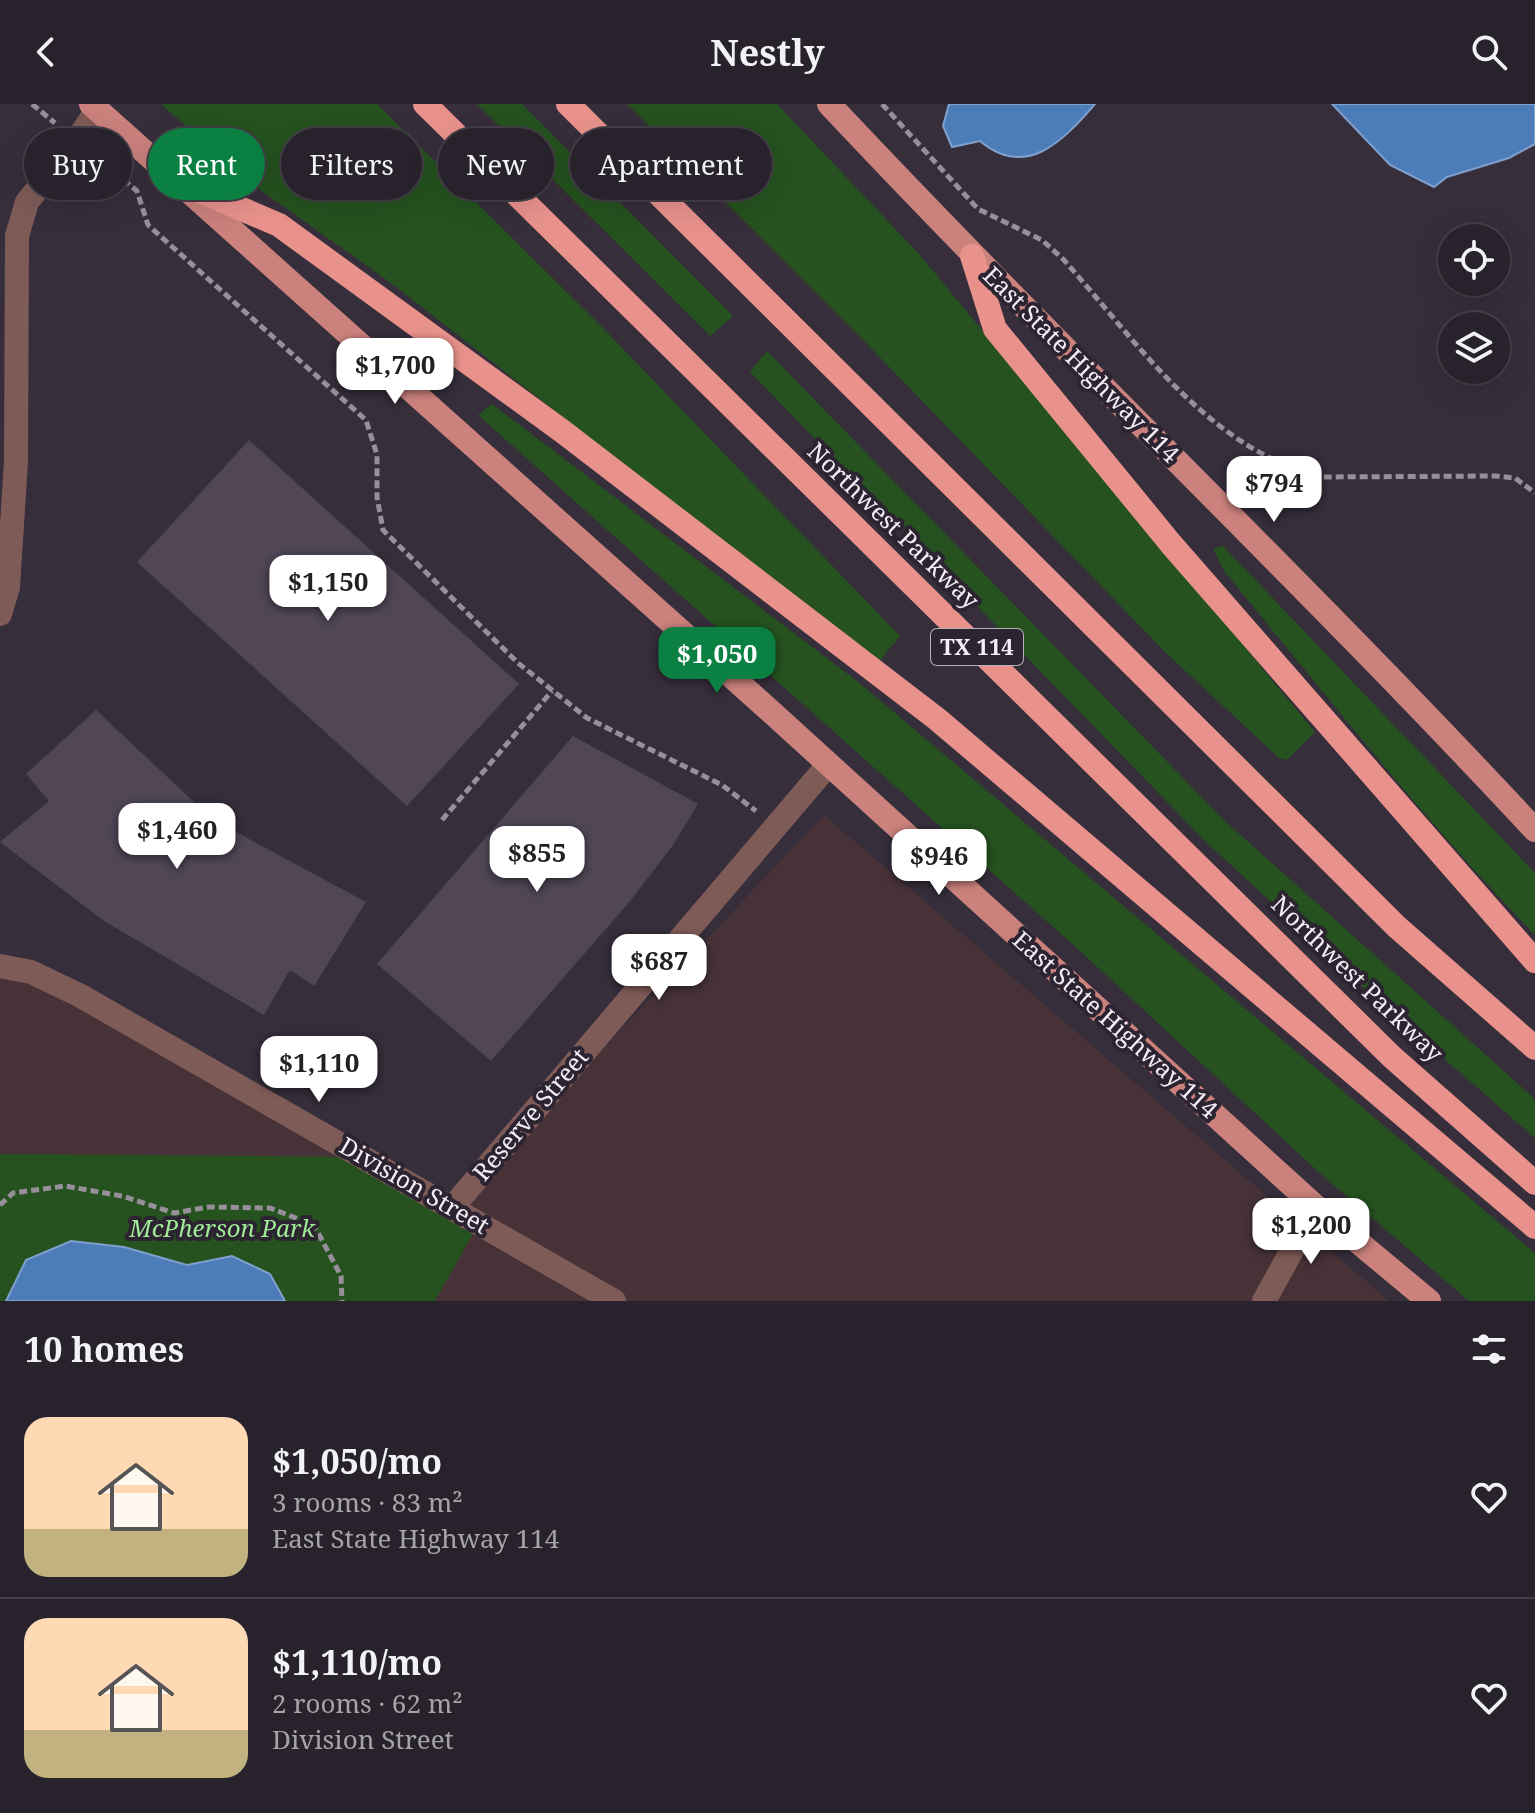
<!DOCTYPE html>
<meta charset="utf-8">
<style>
:root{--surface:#28222c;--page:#342f38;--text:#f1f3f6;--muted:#a5a4a9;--line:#443f48;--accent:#0b8043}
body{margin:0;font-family:"Noto Serif",serif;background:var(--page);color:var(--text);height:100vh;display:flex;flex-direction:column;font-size:30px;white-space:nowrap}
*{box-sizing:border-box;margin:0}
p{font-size:26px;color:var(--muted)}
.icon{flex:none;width:44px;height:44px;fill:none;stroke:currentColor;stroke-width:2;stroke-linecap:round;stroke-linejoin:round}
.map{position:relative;height:1197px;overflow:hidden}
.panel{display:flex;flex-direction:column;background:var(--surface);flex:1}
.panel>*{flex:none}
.guide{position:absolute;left:24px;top:24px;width:800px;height:72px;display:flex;gap:16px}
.controls{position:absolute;left:1438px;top:120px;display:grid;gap:16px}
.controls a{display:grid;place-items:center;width:72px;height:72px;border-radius:50%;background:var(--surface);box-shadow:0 8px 32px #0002,0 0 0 2px var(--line);font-size:40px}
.price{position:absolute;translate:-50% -68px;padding:0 18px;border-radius:16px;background:#fff;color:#222;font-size:26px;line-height:52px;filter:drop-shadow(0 2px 4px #0008)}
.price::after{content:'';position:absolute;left:50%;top:48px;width:24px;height:18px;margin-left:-12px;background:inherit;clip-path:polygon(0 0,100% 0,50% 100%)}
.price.active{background:var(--accent);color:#fff}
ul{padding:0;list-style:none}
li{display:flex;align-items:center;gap:24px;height:200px;padding:0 24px}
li+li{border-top:2px solid var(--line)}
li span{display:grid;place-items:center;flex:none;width:224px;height:160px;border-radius:24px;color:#555}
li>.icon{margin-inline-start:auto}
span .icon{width:96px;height:96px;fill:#fffc;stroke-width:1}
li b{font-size:34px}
h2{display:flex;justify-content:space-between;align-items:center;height:96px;padding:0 24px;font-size:34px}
.chip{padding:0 28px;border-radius:36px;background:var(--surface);box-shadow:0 8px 32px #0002,0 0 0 2px var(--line);font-size:28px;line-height:72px}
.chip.active{background:var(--accent);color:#fff}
header{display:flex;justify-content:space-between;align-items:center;height:104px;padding:0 24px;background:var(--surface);font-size:36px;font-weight:700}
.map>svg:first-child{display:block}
.commercial{fill:#473337}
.green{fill:#25521f}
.water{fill:#4d7db9;stroke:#7f9fcc;stroke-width:2}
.building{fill:#504655}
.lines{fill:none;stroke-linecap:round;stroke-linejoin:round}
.path{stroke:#97909b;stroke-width:5;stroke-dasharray:8 4;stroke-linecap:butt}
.minor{stroke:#7f5b58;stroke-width:24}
.major{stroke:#cb827d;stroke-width:24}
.highway{stroke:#e9928c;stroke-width:24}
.labels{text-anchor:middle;stroke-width:8;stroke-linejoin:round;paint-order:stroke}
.shield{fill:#2c2431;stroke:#b8b1bc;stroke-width:2}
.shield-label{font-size:22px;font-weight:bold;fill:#f4eef7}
.street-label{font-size:24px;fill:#f4eef7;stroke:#2c2431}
.park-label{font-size:24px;font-style:italic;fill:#9fea95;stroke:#2c2431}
</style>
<header><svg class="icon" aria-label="back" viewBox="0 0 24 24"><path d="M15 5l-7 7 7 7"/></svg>Nestly<svg class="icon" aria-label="search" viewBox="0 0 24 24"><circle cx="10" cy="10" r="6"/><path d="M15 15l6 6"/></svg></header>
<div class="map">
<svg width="1535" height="1197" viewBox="0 0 1535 1197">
<rect width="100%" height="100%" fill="#362e3b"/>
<path class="commercial" d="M824 711 1389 1197H0V862L452 1104Z"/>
<g class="green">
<path d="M161 0H377L603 224 900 532 878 559 391 179 252 80Z"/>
<path d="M477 0H522L733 212 710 232Z"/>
<path d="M627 0H777L919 150 1315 628 1287 656 1279 654 1166 549 865 238Z"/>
<path d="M767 247 1225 717 1535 995V1034L1378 897 1205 737 750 268Z"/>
<path d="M492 300 857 577 1535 1149V1197H1469L1323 1072 1079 846 478 311Z"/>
<path d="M1223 442 1535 769V831C1424 716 1325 590 1224 467L1213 445Z"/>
<path d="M0 1050 362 1053 479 1119 435 1197H0Z"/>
</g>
<g class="water">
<path d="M949 0H1095C1063 37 1026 76 980 37L952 43 943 22Z"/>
<path d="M1332 0H1535V40L1509 54 1447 73 1434 83 1390 61Z"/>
<path d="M71 1137 124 1143 187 1161 232 1152 270 1170 285 1197H6L26 1156Z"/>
</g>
<g class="building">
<path d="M249 336 519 580 407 702 137 458Z"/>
<path d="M96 606 212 715 366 798 314 882 290 866 264 911 104 817 0 738 49 697 26 670Z"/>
<path d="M573 632 698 700 673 741 631 796 491 957 377 860Z"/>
</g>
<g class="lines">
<g class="path">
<path d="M32 0 55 19"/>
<path d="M882 0 978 105 1042 136 1063 155C1138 239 1207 344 1321 373L1496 372 1515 374 1535 389"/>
<path d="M105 60 137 87 148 121 366 316 377 351V393L383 426 518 559 587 614 722 681 756 707"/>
<path d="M442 716 552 587"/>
<path d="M0 1101 13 1089 65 1082 122 1092 174 1109 209 1103 270 1104 314 1121 341 1172 342 1197"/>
</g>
<g class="minor">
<path d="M0 510 8 483 16 358 17 132 27 98 77 36 97 6"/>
<path d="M0 862 31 868 79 891 614 1197"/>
<path d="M452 1104 828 661"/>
<path d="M1264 1197 1316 1103"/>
</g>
<g class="major">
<path d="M91 0 768 605 1316 1103 1429 1197"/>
<path d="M829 0C1060 246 1305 479 1535 726"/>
</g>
<g class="highway">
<path d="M425 0 1392 953 1535 1079"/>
<path d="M568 0 1397 823 1535 944"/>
<path d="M186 81 279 121 562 327 937 615 1535 1123"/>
<path d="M972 152 995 225 1171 440 1535 857"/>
</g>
</g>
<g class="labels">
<rect class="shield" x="931" y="525" width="92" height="36" rx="6"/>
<g class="shield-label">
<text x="977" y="551">TX 114</text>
</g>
<g class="street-label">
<text transform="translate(1081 261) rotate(45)" y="8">East State Highway 114</text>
<text transform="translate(893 422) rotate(44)" y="8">Northwest Parkway</text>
<text transform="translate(1357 875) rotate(44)" y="8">Northwest Parkway</text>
<text transform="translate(1115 921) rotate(42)" y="8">East State Highway 114</text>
<text transform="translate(531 1011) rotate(-50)" y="8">Reserve Street</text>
<text transform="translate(414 1082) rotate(30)" y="8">Division Street</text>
</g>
<g class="park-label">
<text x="222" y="1133">McPherson Park</text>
</g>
</g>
</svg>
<div class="controls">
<a><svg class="icon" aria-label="locate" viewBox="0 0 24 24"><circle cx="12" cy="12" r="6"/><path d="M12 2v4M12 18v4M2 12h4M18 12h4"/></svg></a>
<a><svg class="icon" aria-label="layers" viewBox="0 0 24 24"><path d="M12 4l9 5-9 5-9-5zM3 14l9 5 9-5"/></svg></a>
</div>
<b class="price" style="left:395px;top:302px">$1,700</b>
<b class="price" style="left:1274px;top:420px">$794</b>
<b class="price" style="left:328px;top:519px">$1,150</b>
<b class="price active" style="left:717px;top:591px">$1,050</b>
<b class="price" style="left:177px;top:767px">$1,460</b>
<b class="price" style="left:537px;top:790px">$855</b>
<b class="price" style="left:939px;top:793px">$946</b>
<b class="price" style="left:659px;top:898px">$687</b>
<b class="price" style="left:319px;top:1000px">$1,110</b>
<b class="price" style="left:1311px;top:1162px">$1,200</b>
<div class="guide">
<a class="chip">Buy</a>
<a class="chip active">Rent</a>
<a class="chip">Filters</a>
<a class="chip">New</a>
<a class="chip">Apartment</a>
</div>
</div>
<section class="panel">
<h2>10 homes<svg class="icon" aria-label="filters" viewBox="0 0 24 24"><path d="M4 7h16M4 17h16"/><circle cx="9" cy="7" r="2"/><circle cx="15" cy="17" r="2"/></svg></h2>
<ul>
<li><span style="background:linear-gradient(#ffd9b3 70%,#c2b280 0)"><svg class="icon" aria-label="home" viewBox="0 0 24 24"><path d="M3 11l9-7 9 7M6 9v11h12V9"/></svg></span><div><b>$1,050/mo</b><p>3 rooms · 83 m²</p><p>East State Highway 114</p></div><svg class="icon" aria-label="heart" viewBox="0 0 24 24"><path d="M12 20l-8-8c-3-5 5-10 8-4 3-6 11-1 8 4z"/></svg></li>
<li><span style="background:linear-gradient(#ffd9b3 70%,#c2b280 0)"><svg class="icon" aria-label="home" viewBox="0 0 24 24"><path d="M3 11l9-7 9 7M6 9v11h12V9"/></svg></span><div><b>$1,110/mo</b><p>2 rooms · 62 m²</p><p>Division Street</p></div><svg class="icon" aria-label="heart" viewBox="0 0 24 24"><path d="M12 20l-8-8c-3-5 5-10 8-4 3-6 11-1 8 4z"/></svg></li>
</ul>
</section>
